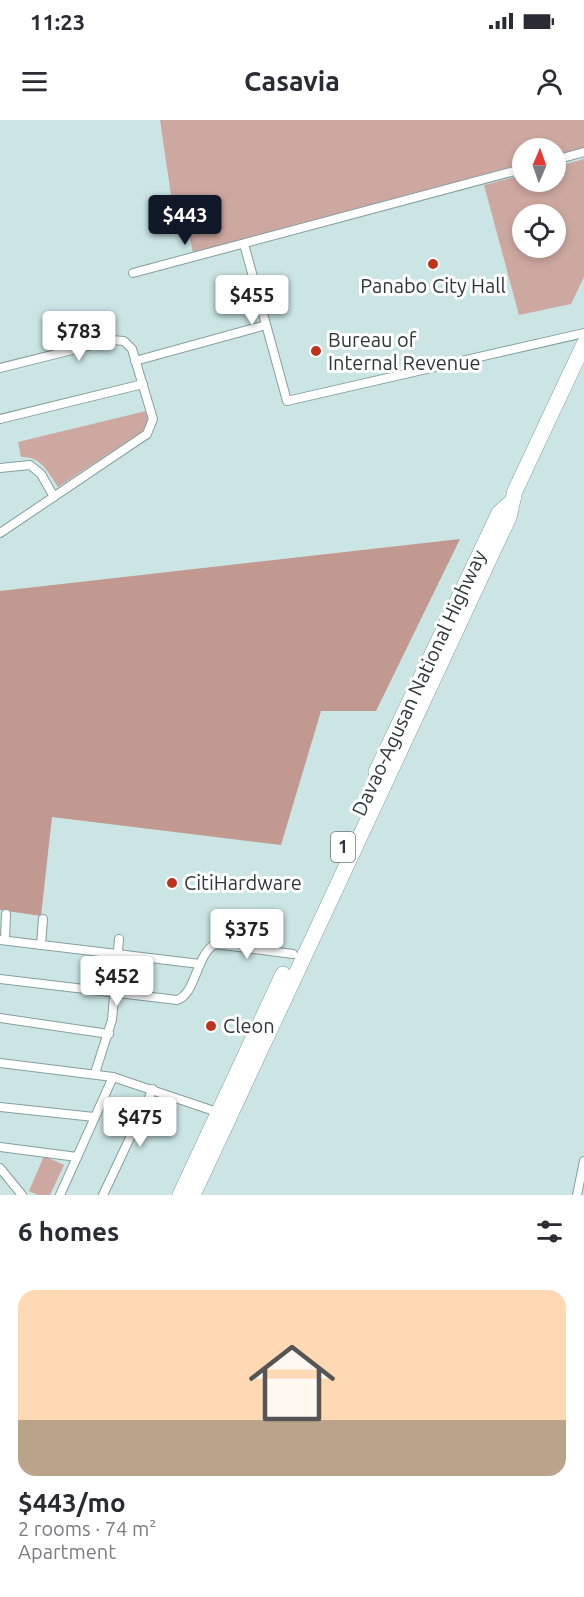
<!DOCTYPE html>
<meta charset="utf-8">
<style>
:root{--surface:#fff;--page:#f7f7f7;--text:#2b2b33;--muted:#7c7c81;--line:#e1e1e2;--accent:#111827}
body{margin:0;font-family:Ubuntu,sans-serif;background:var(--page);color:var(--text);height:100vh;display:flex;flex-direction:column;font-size:22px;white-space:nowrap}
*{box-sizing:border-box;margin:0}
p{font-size:20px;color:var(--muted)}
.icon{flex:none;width:33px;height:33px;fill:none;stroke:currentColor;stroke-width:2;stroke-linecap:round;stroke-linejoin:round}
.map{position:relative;height:1075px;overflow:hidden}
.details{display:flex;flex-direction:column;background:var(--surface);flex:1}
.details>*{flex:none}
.needle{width:39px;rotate:2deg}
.buttons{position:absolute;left:512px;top:18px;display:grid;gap:12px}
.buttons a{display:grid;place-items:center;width:54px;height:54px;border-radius:50%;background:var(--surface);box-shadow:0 3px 9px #0003;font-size:30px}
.price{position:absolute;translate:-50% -51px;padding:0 14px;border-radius:6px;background:#fff;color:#222;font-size:20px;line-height:39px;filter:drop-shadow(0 2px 3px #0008)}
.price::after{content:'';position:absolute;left:50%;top:36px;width:18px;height:14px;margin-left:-9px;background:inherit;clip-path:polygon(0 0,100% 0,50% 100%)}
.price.active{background:var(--accent);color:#fff}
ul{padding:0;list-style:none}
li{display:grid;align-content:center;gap:12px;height:318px;padding:0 18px}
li+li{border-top:2px solid var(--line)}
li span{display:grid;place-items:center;height:186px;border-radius:18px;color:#555}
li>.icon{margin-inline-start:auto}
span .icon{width:108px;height:108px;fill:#fffc;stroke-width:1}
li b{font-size:26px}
h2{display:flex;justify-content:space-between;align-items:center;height:72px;padding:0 18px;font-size:26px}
.status{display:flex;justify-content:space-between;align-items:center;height:42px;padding:0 30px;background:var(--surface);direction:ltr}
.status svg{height:16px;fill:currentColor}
header{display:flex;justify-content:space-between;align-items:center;height:78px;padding:0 18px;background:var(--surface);font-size:27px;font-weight:700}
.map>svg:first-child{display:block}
.green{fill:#cda8a1;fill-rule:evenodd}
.forest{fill:#c19990}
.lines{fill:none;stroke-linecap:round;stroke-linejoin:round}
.street-casing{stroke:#859e9e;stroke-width:10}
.highway-casing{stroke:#859e9e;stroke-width:16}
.street{stroke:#fff;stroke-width:8}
.highway{stroke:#fff;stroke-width:15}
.poi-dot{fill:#bf331d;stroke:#fff;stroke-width:2}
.labels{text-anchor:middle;stroke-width:6;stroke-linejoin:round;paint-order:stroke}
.shield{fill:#fff;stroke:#6d7474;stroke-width:1.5}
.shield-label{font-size:18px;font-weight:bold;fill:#2e3838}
.poi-label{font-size:20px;fill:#2e3838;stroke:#fff;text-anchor:start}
.street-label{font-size:20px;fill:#2e3838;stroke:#fff}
</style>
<div class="status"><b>11:23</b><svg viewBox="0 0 49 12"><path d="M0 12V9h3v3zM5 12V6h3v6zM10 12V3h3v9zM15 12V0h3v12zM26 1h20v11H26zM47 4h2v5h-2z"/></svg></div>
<header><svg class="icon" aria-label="menu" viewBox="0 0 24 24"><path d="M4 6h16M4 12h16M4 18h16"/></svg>Casavia<svg class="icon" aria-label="person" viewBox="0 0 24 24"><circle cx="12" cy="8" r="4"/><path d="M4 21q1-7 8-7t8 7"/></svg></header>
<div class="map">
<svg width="584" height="1075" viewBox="0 0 584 1075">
<rect width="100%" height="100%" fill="#cbe5e5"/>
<g class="green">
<path d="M160 0H584V28L555 35V28H522V44L193 133 182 81 172 82Z"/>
<path d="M584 39V157L571 184 519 195 484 65 522 55V62H555V47ZM522 94H555V128H522Z"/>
<path d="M146 291 148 301 143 311 58 367C48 352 41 336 21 337L18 322Z"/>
<path d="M44 1036 64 1045 50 1075H38L29 1071Z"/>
</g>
<path class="forest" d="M460 419 376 591H321L281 725 52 697 41 796 0 790V471Z"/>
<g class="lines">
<defs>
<g id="street">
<path d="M555 40 584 32"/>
<path d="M244 124 287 281 584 213"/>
<path d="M133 153 522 49"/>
<path d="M135 241 266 205"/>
<path d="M0 248 112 220 124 221 132 229 153 299 147 314 0 413"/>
<path d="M0 299 143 264"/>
<path d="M0 348 30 345 41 354 54 377"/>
<path d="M0 820 200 844"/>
<path d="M5 820 6 794"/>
<path d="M41 825 43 799"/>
<path d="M0 859 177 880C196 874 196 835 215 824L293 834"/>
<path d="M0 898 109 914"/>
<path d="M0 943 113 957 220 993"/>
<path d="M95 953 112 900 119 819"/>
<path d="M0 987 94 997"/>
<path d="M0 1027 77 1037"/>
<path d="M0 1048 22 1075"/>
<path d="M60 1075 113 957"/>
<path d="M103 1075 153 969"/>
<path d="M577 1075 584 1041"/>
</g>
<g id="highway">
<path d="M376 652 499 393 511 382"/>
<path d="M180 1075 283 854"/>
<path d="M193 1075 509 397 515 371 584 224"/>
</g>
</defs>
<use href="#street" class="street-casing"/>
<use href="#highway" class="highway-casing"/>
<use href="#street" class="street"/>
<use href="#highway" class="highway"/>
</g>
<g class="poi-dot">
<circle cx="433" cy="144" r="6"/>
<circle cx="316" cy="231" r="6"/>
<circle cx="172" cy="763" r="6"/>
<circle cx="211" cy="906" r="6"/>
</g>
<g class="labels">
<rect class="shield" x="331" y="712" width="24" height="30" rx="4.5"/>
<g class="shield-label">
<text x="343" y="733">1</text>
</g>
<g class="poi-label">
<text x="433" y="173" text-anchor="middle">Panabo City Hall</text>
<text x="328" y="227">Bureau of<tspan x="328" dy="23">Internal Revenue</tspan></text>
<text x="184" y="770">CitiHardware</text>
<text x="223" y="913">Cleon</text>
</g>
<g class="street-label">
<text transform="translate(419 563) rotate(-65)" y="7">Davao-Agusan National Highway</text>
</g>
</g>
</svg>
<div class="buttons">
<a><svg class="needle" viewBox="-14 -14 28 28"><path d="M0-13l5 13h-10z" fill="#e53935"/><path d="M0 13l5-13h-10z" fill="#7c7c81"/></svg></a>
<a><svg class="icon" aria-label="locate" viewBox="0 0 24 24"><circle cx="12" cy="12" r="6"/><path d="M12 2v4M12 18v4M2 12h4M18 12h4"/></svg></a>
</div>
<b class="price active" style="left:185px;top:126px">$443</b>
<b class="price" style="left:252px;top:206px">$455</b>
<b class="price" style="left:79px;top:242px">$783</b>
<b class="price" style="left:247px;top:840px">$375</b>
<b class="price" style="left:117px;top:887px">$452</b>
<b class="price" style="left:140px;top:1028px">$475</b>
</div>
<section class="details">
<h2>6 homes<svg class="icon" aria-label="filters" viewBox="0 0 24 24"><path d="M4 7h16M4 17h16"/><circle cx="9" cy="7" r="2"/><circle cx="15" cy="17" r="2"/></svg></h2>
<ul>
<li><span style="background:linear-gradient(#ffd9b3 70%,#b9a48a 0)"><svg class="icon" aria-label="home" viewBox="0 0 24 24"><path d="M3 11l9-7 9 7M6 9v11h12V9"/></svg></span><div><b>$443/mo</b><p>2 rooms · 74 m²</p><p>Apartment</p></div></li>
</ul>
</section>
